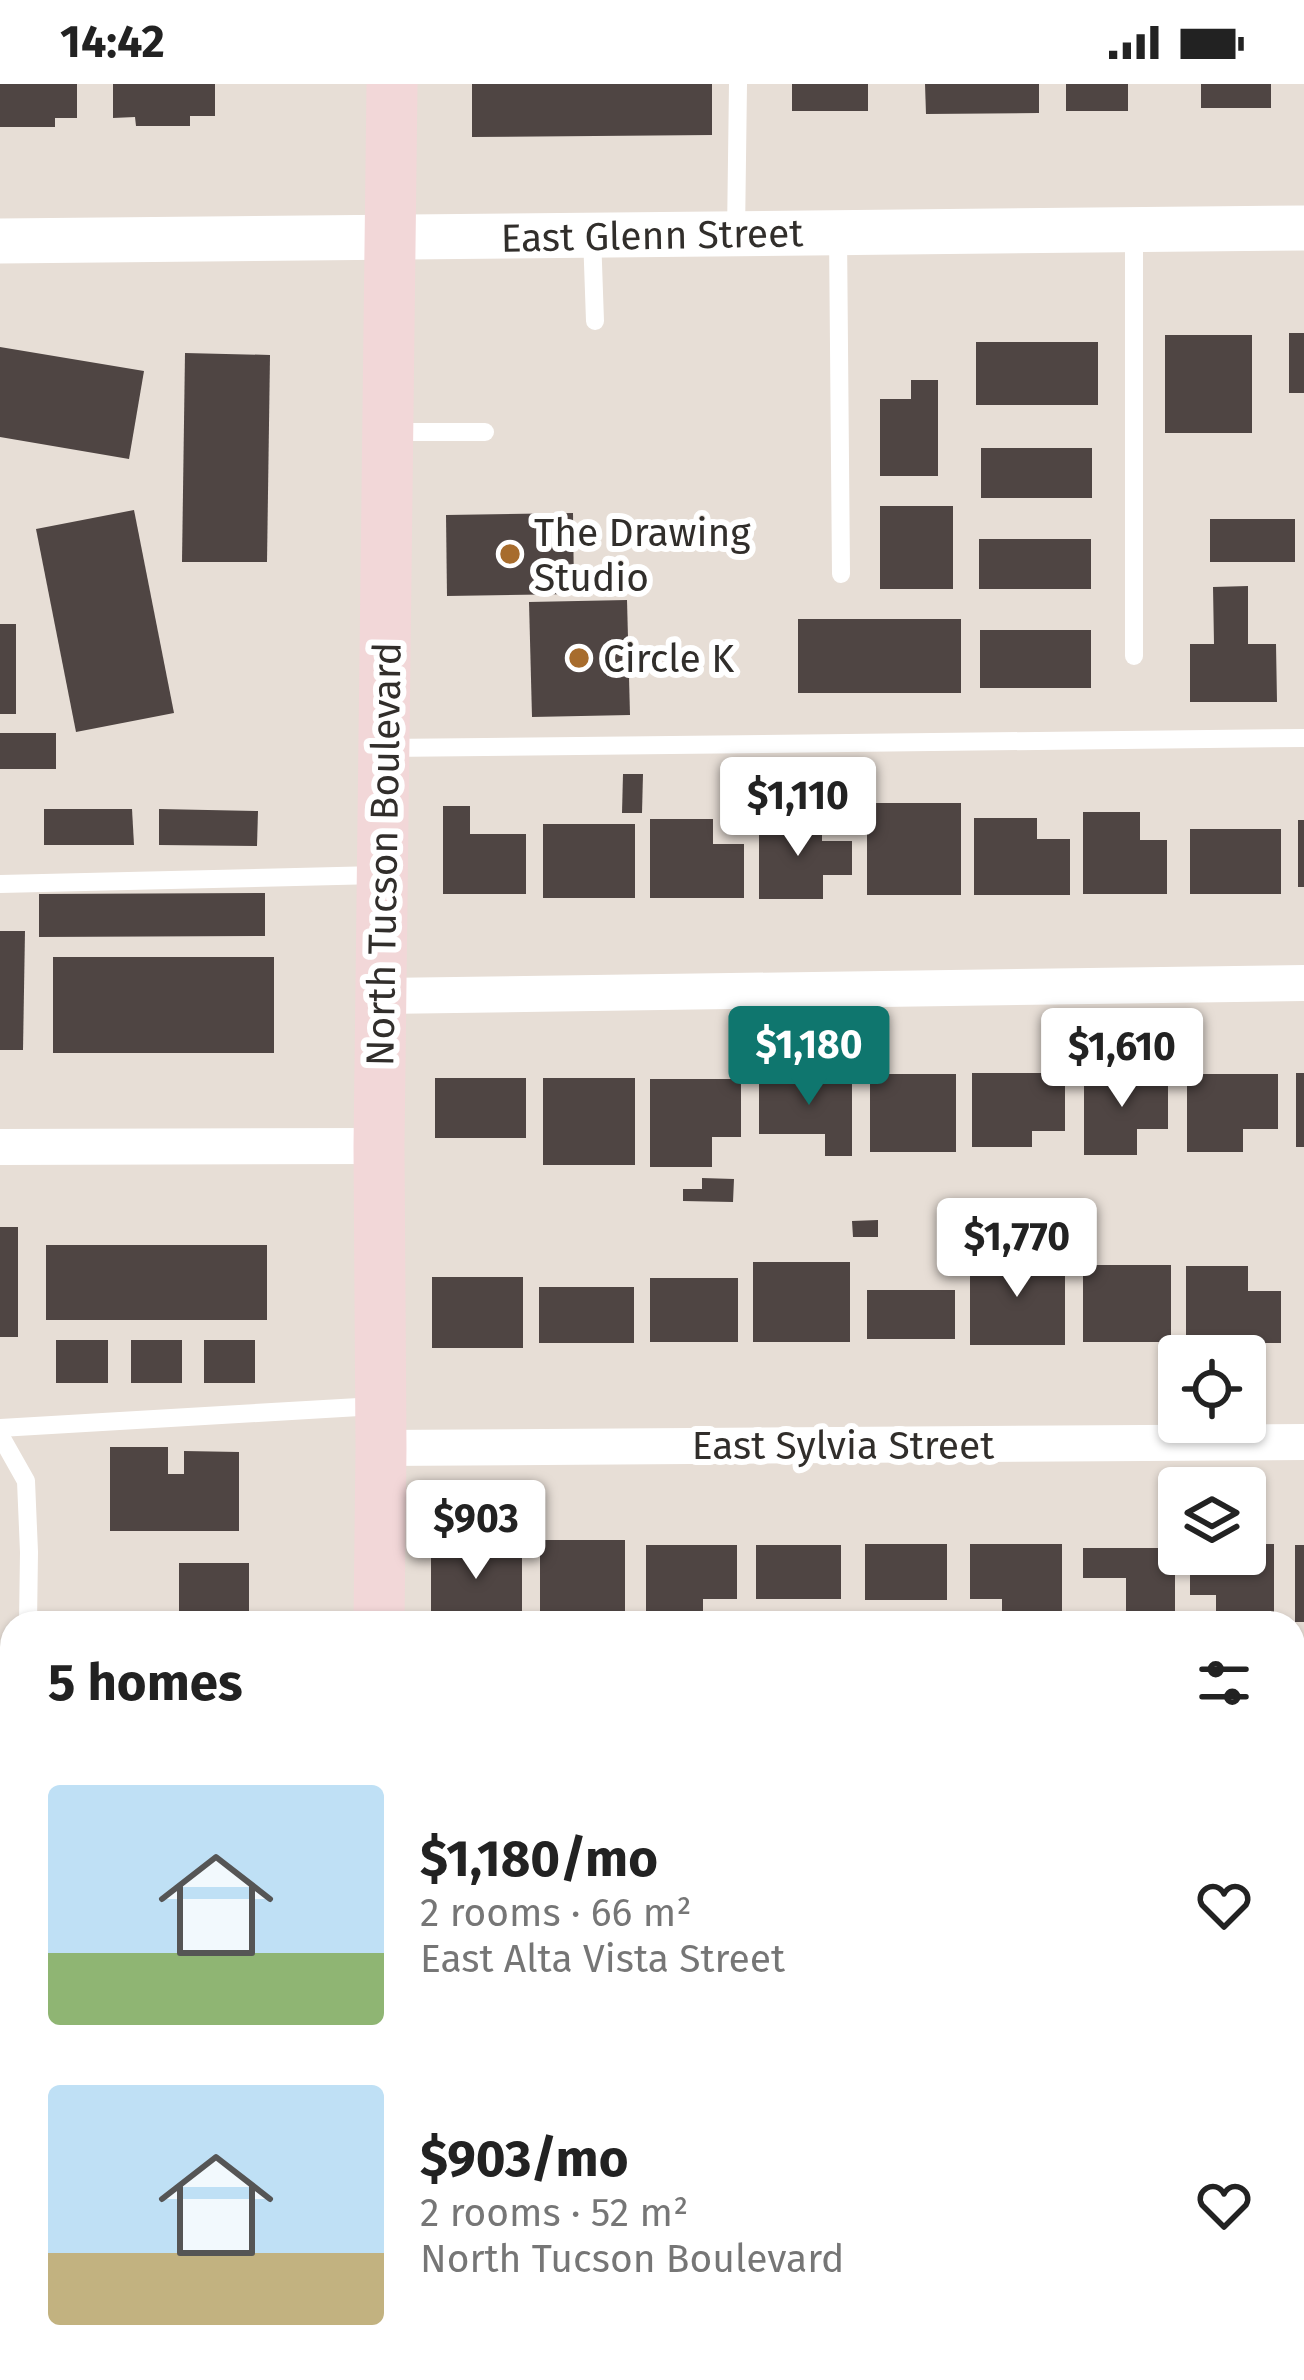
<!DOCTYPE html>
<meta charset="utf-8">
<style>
:root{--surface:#fff;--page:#f2f2f2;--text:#222;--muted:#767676;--accent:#0f766e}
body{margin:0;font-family:"Fira Sans",sans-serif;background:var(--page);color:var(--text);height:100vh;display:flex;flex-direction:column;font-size:45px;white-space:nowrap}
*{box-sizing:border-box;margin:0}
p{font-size:39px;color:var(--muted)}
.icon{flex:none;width:66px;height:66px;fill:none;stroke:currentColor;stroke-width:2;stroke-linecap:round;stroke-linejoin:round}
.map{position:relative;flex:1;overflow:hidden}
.details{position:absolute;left:0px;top:1527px;width:1305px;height:771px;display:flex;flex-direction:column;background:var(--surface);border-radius:36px 36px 0 0;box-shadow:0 3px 9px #0004}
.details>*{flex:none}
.buttons{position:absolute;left:1158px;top:1251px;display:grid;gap:24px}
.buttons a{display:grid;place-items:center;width:108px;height:108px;border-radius:12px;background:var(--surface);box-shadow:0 3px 9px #0004;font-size:60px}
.price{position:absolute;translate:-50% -102px;padding:0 27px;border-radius:12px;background:#fff;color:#222;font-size:39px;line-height:78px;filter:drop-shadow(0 3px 6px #0008)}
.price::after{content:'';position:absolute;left:50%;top:72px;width:36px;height:27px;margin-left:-18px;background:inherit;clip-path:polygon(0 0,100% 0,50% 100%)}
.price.on{background:var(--accent);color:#fff}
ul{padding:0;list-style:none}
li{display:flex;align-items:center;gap:36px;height:300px;padding:0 48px}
li span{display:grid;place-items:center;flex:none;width:336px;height:240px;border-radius:12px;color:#555}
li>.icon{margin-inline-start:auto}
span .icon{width:144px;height:144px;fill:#fffc;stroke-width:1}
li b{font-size:51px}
h2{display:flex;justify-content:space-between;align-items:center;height:144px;padding:0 48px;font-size:51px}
.status{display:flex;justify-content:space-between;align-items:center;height:84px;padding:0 60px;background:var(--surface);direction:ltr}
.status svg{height:33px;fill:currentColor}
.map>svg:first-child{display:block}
.building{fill:#4f4543}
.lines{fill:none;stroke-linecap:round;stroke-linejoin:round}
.service{stroke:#fff;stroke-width:18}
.minor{stroke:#fff;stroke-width:36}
.tertiary{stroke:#fff;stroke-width:45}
.secondary{stroke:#f2d7d8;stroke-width:51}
.poi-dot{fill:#a76c2d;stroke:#fff;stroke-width:4.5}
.labels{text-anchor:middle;stroke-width:12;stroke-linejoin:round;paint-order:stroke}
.street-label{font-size:39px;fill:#312e2b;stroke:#fff}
.poi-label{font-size:39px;fill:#312e2b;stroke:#fff;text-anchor:start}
</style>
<div class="status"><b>14:42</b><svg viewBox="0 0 49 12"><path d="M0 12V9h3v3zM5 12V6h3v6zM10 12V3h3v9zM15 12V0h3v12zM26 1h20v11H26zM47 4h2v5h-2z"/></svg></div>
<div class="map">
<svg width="1304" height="2296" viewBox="0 0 1304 2296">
<rect width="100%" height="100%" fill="#e7ded6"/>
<g class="building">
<path d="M0 0H77V34H55V43H0Z"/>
<path d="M113 0H215V32H190V42H136L135 33 113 34Z"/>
<path d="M472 0H712V51L472 53Z"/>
<rect x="792" y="0" width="76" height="27"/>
<path d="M925 0H1039V29L926 30Z"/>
<rect x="1066" y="0" width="62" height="27"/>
<rect x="1201" y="0" width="70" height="24"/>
<rect x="1289" y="249" width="15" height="60"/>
<rect x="1165" y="251" width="87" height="98"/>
<rect x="976" y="258" width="122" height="63"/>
<path d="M0 263 144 287 129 375 0 353Z"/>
<path d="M185 269 270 271 267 478H182Z"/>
<path d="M911 296H938V392H880V315H911Z"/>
<rect x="981" y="364" width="111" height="50"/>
<rect x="880" y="422" width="73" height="83"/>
<path d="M134 426 174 629 76 648 36 445Z"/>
<path d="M573 429 574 510 447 512 446 431Z"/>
<rect x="1210" y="435" width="85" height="43"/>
<rect x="979" y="455" width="112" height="50"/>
<path d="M1248 502V560H1276L1277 618H1190V560H1214L1213 503Z"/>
<path d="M627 516 630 631 532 633 529 518Z"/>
<rect x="798" y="535" width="163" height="74"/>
<rect x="0" y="540" width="16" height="90"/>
<rect x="980" y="546" width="111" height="58"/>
<rect x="0" y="649" width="56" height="36"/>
<path d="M623 690H643L642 729H622Z"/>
<rect x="867" y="719" width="94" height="92"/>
<path d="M443 722H470V750H526V810H443Z"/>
<path d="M44 725H132L134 761H44Z"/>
<path d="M159 725 258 727 257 762 159 761Z"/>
<path d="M1083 728H1140V756H1167V810H1083Z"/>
<path d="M759 734H822V757H852V791H823V815H759Z"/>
<path d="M974 734H1037V755H1070V811H974Z"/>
<path d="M650 735H713V760H744V814H650Z"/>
<rect x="1298" y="736" width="6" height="67"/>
<rect x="543" y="740" width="92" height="74"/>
<rect x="1190" y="745" width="91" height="65"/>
<path d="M265 809V852L39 853V810Z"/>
<path d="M0 847H25L23 966H0Z"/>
<rect x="53" y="873" width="221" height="96"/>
<path d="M972 989H1065V1047H1032V1063H972Z"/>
<path d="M1084 989H1168V1045H1137V1071H1084Z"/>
<rect x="1296" y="989" width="8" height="74"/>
<path d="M759 990H852V1072H825V1050H759Z"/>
<rect x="870" y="990" width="86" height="78"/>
<path d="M1187 990H1278V1045H1243V1068H1187Z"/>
<rect x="435" y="994" width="91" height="60"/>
<rect x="543" y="994" width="92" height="87"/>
<path d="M650 995H741V1053H712V1083H650Z"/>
<path d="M702 1094 734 1095 733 1118 683 1117V1105H702Z"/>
<path d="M878 1136V1153H853L852 1137Z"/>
<rect x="0" y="1143" width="18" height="110"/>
<rect x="46" y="1161" width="221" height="75"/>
<rect x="970" y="1172" width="95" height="89"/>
<rect x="753" y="1178" width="97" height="80"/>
<rect x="1083" y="1181" width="88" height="77"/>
<path d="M1186 1182H1248V1207H1281V1259H1186Z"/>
<rect x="432" y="1193" width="91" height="71"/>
<rect x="650" y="1194" width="88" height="64"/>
<rect x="539" y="1203" width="95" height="56"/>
<rect x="867" y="1206" width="88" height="49"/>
<rect x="56" y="1256" width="52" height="43"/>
<rect x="131" y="1256" width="51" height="43"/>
<rect x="204" y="1256" width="51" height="43"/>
<path d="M110 1363H168V1390H184V1367L239 1368V1447H110Z"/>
<rect x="540" y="1456" width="85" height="80"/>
<rect x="865" y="1460" width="82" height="56"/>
<path d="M970 1460H1062V1539H1002V1515H970Z"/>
<path d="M1245 1460H1274V1532H1216V1511H1190V1470H1245Z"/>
<path d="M646 1461H737V1515H703V1538H646Z"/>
<rect x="756" y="1461" width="85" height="54"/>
<rect x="1295" y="1461" width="9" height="77"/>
<rect x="431" y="1463" width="91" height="71"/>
<path d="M1083 1464H1175V1539H1126V1494H1083Z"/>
<rect x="179" y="1479" width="70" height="60"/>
<rect x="1293" y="1662" width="11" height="63"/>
<rect x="174" y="2286" width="65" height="10"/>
<rect x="471" y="2286" width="257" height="10"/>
<rect x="1046" y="2287" width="67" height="9"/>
<rect x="795" y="2288" width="64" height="8"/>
</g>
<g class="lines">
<g class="service">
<path d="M1134 146V572"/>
<path d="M838 149 841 490"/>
<path d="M736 150 738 0"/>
<path d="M592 151 595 237"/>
<path d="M393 348H485"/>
<path d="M385 664 1304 654"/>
<path d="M0 800 379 791"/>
<path d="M0 1344 376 1322"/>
<path d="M0 1351 26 1397 29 1468 28 1539"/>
<path d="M16 2296V2286"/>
</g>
<g class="minor">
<path d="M382 912 1304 899"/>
<path d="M0 1063 379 1062"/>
<path d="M381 1364 1304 1358"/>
<path d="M1293 1817H1304"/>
<path d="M1293 2062H1304"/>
</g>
<path class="tertiary" d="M0 157 1304 144"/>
<g class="secondary">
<path d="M379 1539 381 1364 379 1062 392 0"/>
<path d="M364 2296V2286"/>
</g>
</g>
<g class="poi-dot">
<circle cx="510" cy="470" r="12"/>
<circle cx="579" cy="574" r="12"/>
</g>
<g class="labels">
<g class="street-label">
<text transform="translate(652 151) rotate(-1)" y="14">East Glenn Street</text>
<text transform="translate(383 770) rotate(-89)" y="14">North Tucson Boulevard</text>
<text x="843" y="1375">East Sylvia Street</text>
</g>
<g class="poi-label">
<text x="534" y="462">The Drawing<tspan x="534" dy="45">Studio</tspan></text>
<text x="603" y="588">Circle K</text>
</g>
</g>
</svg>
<div class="buttons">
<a><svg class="icon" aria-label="locate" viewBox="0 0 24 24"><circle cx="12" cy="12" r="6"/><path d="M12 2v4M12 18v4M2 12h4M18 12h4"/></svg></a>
<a><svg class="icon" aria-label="layers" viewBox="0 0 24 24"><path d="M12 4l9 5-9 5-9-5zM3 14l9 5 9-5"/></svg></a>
</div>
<b class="price" style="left:798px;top:775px">$1,110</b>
<b class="price on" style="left:809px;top:1024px">$1,180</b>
<b class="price" style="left:1122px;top:1026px">$1,610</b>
<b class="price" style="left:1017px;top:1216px">$1,770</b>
<b class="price" style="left:476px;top:1498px">$903</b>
<section class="details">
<h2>5 homes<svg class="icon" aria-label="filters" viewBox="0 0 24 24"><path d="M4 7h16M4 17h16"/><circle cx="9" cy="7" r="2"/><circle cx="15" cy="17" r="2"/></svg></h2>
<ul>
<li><span style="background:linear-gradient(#bfe0f5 70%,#8fb573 0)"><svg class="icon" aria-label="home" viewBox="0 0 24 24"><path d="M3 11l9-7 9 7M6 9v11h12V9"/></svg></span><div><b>$1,180/mo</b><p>2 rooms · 66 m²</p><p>East Alta Vista Street</p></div><svg class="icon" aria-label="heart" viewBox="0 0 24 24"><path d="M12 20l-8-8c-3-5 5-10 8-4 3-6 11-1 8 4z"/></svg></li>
<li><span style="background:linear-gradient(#bfe0f5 70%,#c2b280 0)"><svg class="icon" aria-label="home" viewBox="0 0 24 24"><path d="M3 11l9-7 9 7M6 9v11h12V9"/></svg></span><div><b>$903/mo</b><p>2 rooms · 52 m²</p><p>North Tucson Boulevard</p></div><svg class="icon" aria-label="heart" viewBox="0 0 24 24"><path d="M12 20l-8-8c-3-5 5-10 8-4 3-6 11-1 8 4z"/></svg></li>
</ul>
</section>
</div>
